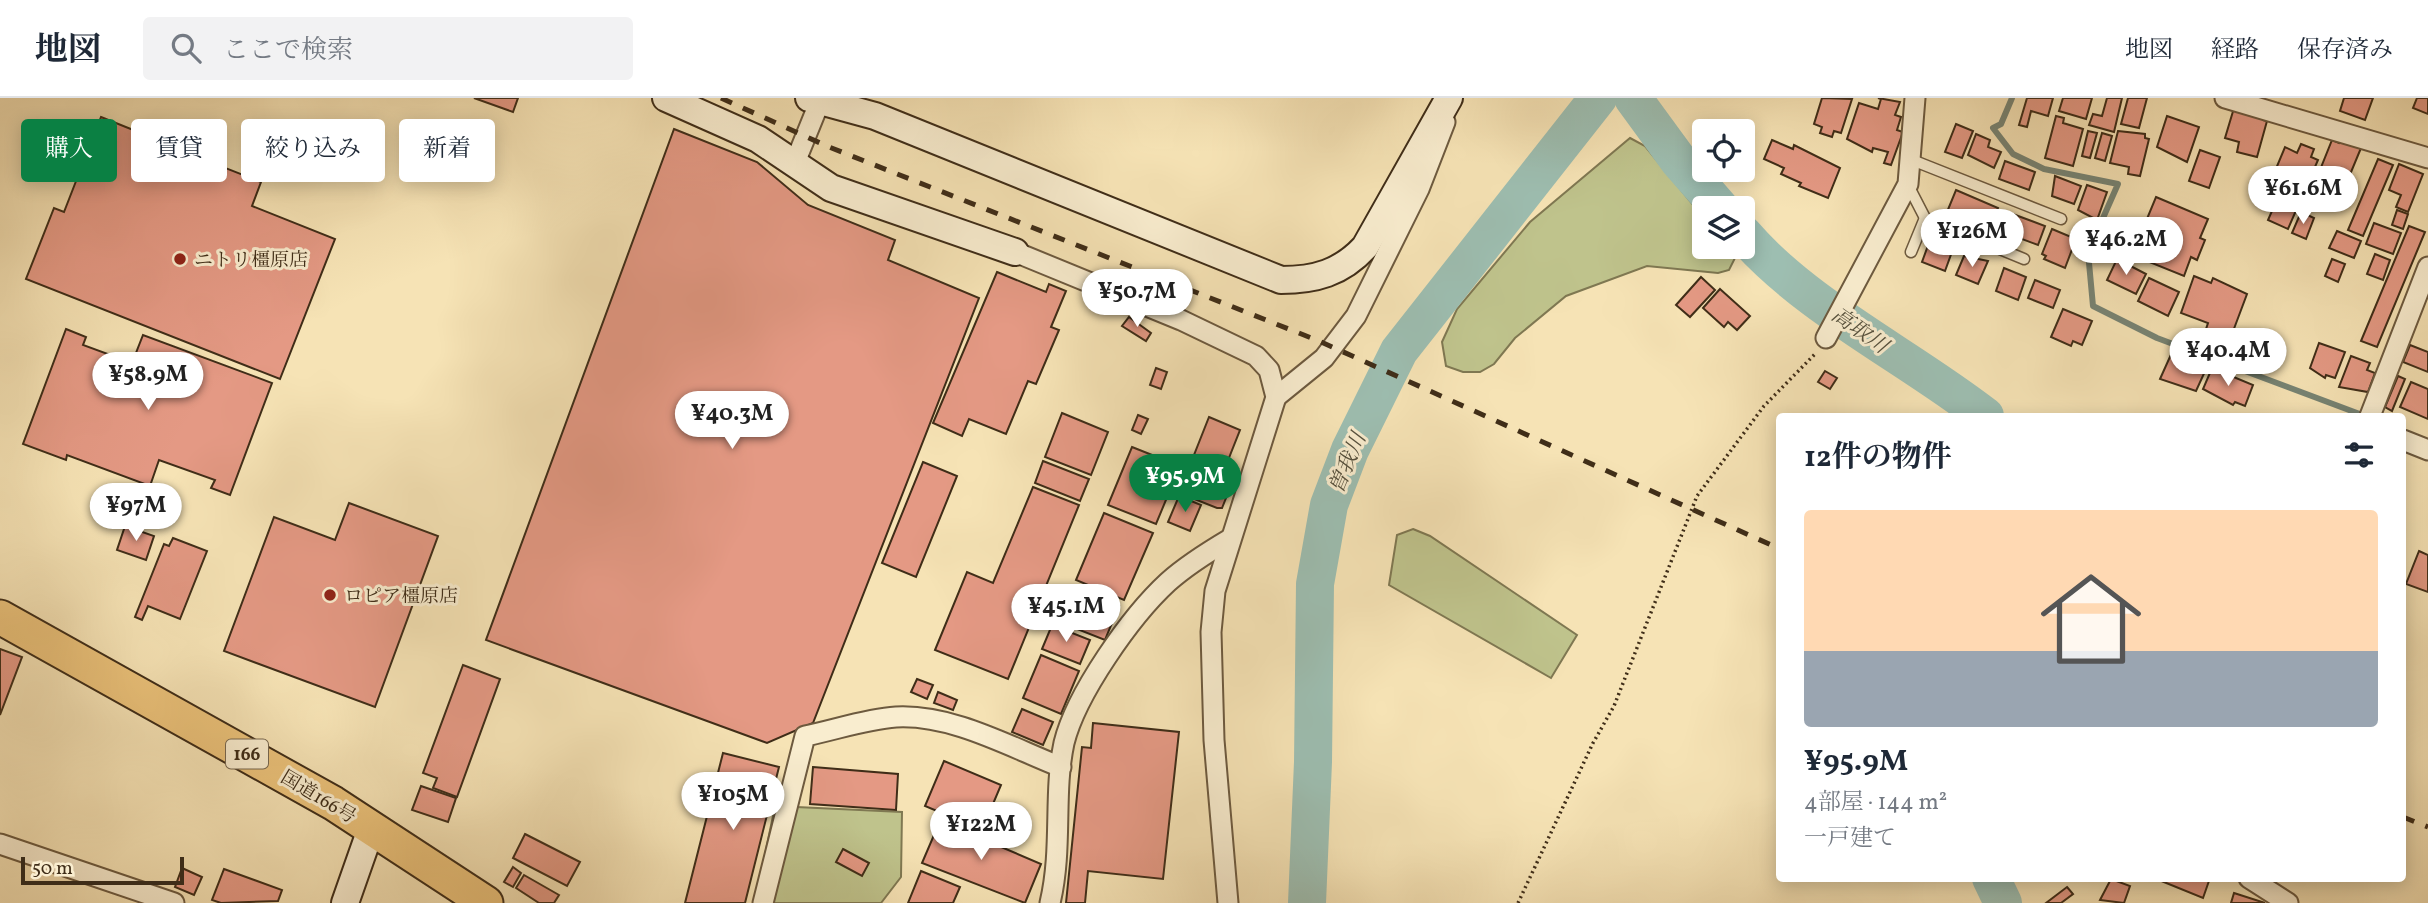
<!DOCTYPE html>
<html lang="ja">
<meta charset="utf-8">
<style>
:root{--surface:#fff;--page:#f2f2f3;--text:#1f2937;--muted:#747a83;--line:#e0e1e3;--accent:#0b8043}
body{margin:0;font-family:Vollkorn,"Noto Serif JP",serif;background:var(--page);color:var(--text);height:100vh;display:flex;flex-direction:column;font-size:26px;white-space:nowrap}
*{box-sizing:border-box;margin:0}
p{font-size:23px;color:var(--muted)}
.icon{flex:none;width:38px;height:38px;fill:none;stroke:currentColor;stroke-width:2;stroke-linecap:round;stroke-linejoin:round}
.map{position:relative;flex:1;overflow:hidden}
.sheet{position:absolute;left:1776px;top:315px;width:630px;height:469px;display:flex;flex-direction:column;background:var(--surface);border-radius:7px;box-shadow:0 4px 18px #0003}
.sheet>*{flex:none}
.top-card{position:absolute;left:21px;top:21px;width:665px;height:63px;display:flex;gap:14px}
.controls{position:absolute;left:1692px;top:21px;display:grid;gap:14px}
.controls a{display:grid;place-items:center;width:63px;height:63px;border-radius:7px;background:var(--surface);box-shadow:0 4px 18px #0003;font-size:35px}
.scale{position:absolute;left:21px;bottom:18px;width:163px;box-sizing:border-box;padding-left:7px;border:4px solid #3f2d18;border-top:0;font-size:19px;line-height:24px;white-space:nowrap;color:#3f2d18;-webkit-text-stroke:5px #f9edcf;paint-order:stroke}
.price{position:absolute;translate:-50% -60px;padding:0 16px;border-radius:24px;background:#fff;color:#222;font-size:23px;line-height:46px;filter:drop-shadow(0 2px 4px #0008)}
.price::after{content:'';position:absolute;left:50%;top:42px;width:21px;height:16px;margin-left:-10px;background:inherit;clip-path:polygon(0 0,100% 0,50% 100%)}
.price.on{background:var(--accent);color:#fff}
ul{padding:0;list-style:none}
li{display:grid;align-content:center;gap:14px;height:371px;padding:0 28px}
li+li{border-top:2px solid var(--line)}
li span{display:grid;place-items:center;height:217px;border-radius:7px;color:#555}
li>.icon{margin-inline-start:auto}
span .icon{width:126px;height:126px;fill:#fffc;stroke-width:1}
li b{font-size:30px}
h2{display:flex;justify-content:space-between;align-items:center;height:84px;padding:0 28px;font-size:30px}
.pill{padding:0 24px;border-radius:7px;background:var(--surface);box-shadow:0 4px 18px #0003;font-size:24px;line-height:63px}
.pill.on{background:var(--accent);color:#fff}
header{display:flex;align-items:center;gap:42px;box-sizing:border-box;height:98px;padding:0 35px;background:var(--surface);border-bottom:2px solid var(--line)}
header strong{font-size:33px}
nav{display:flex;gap:38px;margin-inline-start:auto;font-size:24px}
.search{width:490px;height:63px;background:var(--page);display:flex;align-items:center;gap:18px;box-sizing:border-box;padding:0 24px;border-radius:7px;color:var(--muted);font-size:26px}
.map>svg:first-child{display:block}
.green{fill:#bfc38c;stroke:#7f7852;stroke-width:2}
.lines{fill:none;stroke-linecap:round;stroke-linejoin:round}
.stream{stroke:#778474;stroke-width:6}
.river{stroke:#9dbeb1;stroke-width:38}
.building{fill:#e49984;stroke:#3f2d18;stroke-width:2}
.lane-casing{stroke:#6d5a3f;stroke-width:13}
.street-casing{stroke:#6d5a3f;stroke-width:23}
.secondary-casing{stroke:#3f2d18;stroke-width:30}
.highway-casing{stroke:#3f2d18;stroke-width:37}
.path{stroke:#3f2d18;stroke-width:3.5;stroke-dasharray:2 3.5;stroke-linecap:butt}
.lane{stroke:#f9edcf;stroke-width:10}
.street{stroke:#f9edcf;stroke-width:19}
.secondary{stroke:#f9edcf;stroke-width:26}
.highway{stroke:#ebc27a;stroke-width:33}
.rail{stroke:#3f2d18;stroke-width:5;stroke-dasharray:12 12;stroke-linecap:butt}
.poi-dot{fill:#8f2418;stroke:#f9edcf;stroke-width:2.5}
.labels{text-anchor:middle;stroke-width:6;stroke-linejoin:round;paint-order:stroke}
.shield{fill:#f9edcf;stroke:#77674f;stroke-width:2}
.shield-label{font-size:18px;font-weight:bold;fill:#3f2d18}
.poi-label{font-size:19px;fill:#3f2d18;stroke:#f9edcf;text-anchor:start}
.street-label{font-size:19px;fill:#3f2d18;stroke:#f9edcf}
.water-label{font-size:21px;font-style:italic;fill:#56513e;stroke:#f9edcf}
</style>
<header>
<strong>地図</strong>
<div class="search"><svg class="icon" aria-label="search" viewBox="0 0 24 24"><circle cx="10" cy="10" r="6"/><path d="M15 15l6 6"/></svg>ここで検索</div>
<nav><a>地図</a><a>経路</a><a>保存済み</a></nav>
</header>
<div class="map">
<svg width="2428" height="805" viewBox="0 0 2428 805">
<rect width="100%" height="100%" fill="#f6e3b5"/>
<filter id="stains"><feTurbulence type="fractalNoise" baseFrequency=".00286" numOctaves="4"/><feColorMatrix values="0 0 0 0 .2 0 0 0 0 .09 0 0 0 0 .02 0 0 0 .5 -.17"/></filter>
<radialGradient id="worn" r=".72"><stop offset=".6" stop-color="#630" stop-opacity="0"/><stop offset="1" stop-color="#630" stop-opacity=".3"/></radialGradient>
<g class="green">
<path d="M1630 40 1645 48 1704 120V149H1728L1736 158 1729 172 1718 175 1647 168 1566 198 1515 240 1494 266 1480 274H1463L1446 268 1442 244 1457 211 1530 124Z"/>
<path d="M1413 431 1430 438 1577 537 1551 580 1389 487 1397 437Z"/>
<path d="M775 708 902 714 901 779 881 805H755Z"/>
</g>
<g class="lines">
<path class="stream" d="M2012 0 2001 26 1993 30 2013 56 2044 71 2118 86 2088 154 2093 208 2157 240 2365 318"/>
<g class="river">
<path d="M1633 0 1679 63 1720 110"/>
<path d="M1743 136C1806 209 1908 258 1985 318"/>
<path d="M1991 780 2003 805"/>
<path d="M1307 805 1313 664 1315 486 1329 407 1350 352 1399 253 1598 0"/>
</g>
</g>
<g class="building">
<path d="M474 0H518L513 14Z"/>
<path d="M1822 0 1852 1 1841 35 1834 33 1832 39 1820 35 1822 29 1814 26Z"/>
<path d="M1878 0 1900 4 1895 17 1901 19 1897 32 1903 34 1891 67 1884 65 1888 54 1873 50 1872 54 1847 41 1859 5 1878 11 1881 1Z"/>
<path d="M2027 0H2053L2048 18 2031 13 2027 29 2019 27Z"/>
<path d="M2063 0H2092L2086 21 2059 13Z"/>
<path d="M2107 0H2122L2114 34 2089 27 2093 16 2102 18Z"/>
<path d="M2128 0H2147L2139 30 2121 26Z"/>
<path d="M2344 0H2373L2365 22 2340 13Z"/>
<path d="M2417 0H2428V16L2413 10Z"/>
<path d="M2234 10 2264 18 2263 22 2267 23 2257 59 2237 54 2239 44 2225 40Z"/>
<path d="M2056 18 2064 20 2063 25 2083 31 2073 68 2045 60Z"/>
<path d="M2167 18 2199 29 2187 64 2157 49Z"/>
<path d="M101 19 153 40 157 31 196 47 192 57 261 84 252 108 335 141 280 281 26 181 54 110 64 114Z"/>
<path d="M1956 26 1973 33 1962 60 1945 54Z"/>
<path d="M674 31 757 64 808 107 895 142 888 162 979 200 813 625 767 645 486 542Z"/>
<path d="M2088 33 2097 35 2090 60 2082 58Z"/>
<path d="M2118 33 2145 36V40L2149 41 2140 78 2128 76 2129 69 2110 65Z"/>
<path d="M2102 35 2112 38 2105 63 2095 60Z"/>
<path d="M1976 36 1990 42 1988 49 2001 54 1994 70 1968 57Z"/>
<path d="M1772 42 1793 51 1794 47 1840 70 1828 100 1799 88 1801 85 1781 76 1784 70 1764 61Z"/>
<path d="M2332 42 2339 45 2340 42 2361 50 2337 108 2327 104 2329 100 2325 98 2334 78 2320 72Z"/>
<path d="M2301 46 2314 51 2311 59 2318 62 2288 131 2268 122 2275 106 2282 109 2289 93 2270 85 2285 49 2297 55Z"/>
<path d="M2200 52 2220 59 2209 90 2189 83Z"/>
<path d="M2378 61 2393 67 2363 138 2348 132Z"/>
<path d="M2005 63 2035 74 2029 92 1999 81Z"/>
<path d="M2399 66 2423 76 2408 114 2396 109 2401 97 2389 92Z"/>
<path d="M2055 78 2081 88 2074 106 2052 98Z"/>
<path d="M2087 87 2107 94 2097 122 2078 112Z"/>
<path d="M1956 92 1998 110 1989 131 1947 114Z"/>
<path d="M2156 99 2208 121 2200 140 2205 142 2197 162 2191 159 2184 178 2132 157Z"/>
<path d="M2397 112 2408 116 2403 131 2392 127Z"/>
<path d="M2301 114 2314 120 2306 141 2292 135Z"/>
<path d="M2010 115 2045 128 2038 147 2003 134Z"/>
<path d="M2374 125 2401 135 2393 156 2366 146Z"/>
<path d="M2409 128 2425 134 2377 249 2361 243Z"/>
<path d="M2052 131 2076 141 2065 170 2044 161 2046 158 2042 156Z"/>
<path d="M2337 133 2361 143 2354 160 2329 150Z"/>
<path d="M1930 142 1953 151 1945 173 1922 164Z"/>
<path d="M2375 156 2390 162 2383 182 2367 176Z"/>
<path d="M1964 158 1988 163 1978 186 1956 177Z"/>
<path d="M2117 161 2146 176 2136 196 2107 182Z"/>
<path d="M2332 161 2345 166 2338 184 2325 178Z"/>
<path d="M2004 170 2026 179 2018 202 1996 193Z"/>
<path d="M997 174 1046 194 1049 186 1066 193 1051 229 1059 232 1036 286 1028 283 1006 336 969 321 962 338 933 325Z"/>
<path d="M2194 178 2211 185 2213 180 2247 196 2226 252 2202 243 2208 225 2181 215Z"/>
<path d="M1701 179 1715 192 1690 219 1676 207Z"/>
<path d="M2149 180 2179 194 2168 218 2138 203Z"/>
<path d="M2035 182 2060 192 2053 210 2028 200Z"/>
<path d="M1720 191 1750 218 1737 232 1728 224 1724 229 1703 210Z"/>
<path d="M2063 211 2092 223 2082 247 2073 243 2071 248 2051 239Z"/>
<path d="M1129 219 1151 235 1146 243 1122 228Z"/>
<path d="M66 231 86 239 83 247 132 265 143 237 272 285 230 397 211 390 215 382 159 362 150 388 67 357 66 362 23 346Z"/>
<path d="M2319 245 2345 254 2335 280 2326 277 2325 280 2310 270Z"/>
<path d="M2410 247 2428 254V274L2403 264Z"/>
<path d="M2173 252 2207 269 2196 293 2160 281Z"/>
<path d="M2351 258 2370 265 2367 272 2375 275 2368 294 2339 289Z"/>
<path d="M1156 270 1167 274 1161 291 1150 287Z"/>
<path d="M2212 270 2253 287 2245 308 2235 304 2233 307 2203 291Z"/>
<path d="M1825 273 1837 280 1830 291 1818 284Z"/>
<path d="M2398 278 2405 281 2392 313 2385 309Z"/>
<path d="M2411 284 2428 291V321L2400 309Z"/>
<path d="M1062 315 1108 334 1091 377 1045 359Z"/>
<path d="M1138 317 1148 321 1141 336 1132 332Z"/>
<path d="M1209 319 1240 332 1223 375 1234 380 1222 410H1217L1179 395Z"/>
<path d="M1132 349 1180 368 1156 426 1108 407Z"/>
<path d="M1043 363 1089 381 1080 403 1035 385Z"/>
<path d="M923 364 957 378 916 479 882 465Z"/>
<path d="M1033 389 1079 407 1008 581 935 552 967 474 993 485Z"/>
<path d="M1179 398 1201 407 1190 433 1168 424Z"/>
<path d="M349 405 438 438 375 609 224 553 274 419 335 442Z"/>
<path d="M1104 415 1153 435 1124 502 1076 482Z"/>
<path d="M125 428 154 438 146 462 117 452Z"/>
<path d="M173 440 207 453 180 521 148 508 142 522 135 519 164 446 169 448Z"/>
<path d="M2419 453 2428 457V494L2406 486Z"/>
<path d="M1071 492 1085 498 1074 524 1060 518Z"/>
<path d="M1091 496 1119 508 1105 542 1077 531Z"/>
<path d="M1052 527 1090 542 1080 566 1042 551Z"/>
<path d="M0 551 22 559 0 617Z"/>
<path d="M1041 557 1079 573 1061 616 1023 600Z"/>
<path d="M463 567 500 581 457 699 433 690 437 680 423 675Z"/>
<path d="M917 581 933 587 927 601 911 594Z"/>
<path d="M938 594 957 602 953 612 934 605Z"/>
<path d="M1022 611 1053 624 1043 647 1012 634Z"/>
<path d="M1093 625 1179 634 1163 781 1088 773 1085 805H1066L1082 649 1091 650Z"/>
<path d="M723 655 779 669 745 805H685Z"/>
<path d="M944 663 1001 687 982 732 925 708Z"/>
<path d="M813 669 898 676 896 712 810 706Z"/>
<path d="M421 688 456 700 448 724 412 712Z"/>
<path d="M940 723 1041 766 1025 805 922 765Z"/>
<path d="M525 736 580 764 567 788 513 760Z"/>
<path d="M843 751 869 765 862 778 836 764Z"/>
<path d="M513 769 521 775 513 789 504 784Z"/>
<path d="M182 770 202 779 194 797 175 789Z"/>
<path d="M224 771 282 792 278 803 221 805 212 802Z"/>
<path d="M921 773 960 789 953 805H908Z"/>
<path d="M524 777 559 797 554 805H539L516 790Z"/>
<path d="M2154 780H2210L2203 800Z"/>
<path d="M2111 781 2130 788 2124 805 2100 802Z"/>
<path d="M2067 789 2073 796 2061 805H2046Z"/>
<path d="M2234 795 2265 805H2231Z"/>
</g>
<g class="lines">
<defs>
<g id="lane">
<path d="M1912 62 2061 121"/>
<path d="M1908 87 1925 120 2024 161"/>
<path d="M1911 154 1925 120"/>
</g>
<g id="street">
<path d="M2225 0 2428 60"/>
<path d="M794 67 820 3"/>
<path d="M1015 154 1181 222 1256 258 1269 272 1276 299 1215 493 1211 534 1214 642 1228 805"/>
<path d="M1826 240 1908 86 1915 0"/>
<path d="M1276 299 1324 260 1356 218 1419 91 1445 24"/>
<path d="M2370 318 2428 169"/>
<path d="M2403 342 2428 352"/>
<path d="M0 746 174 805"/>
<path d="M2249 780 2288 805"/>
<path d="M763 805 805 638C835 632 866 621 896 619 952 616 1010 649 1061 669"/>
<path d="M1050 805C1063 750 1053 696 1064 645 1076 596 1131 518 1168 484 1187 467 1208 454 1230 441"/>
</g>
<g id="secondary">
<path d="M666 0 758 41 831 90 1015 154"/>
<path d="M809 0 875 18 1281 182C1315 182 1341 175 1365 149L1449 0"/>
<path d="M345 805 371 731"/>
</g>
<path id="highway" d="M0 519 333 705 486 805"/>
</defs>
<use href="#lane" class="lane-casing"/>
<use href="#street" class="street-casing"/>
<use href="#secondary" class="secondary-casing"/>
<use href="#highway" class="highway-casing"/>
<path class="path" d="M1518 805 1593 645 1614 608 1697 398 1764 308 1815 256"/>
<use href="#lane" class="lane"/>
<use href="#street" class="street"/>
<use href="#secondary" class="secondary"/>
<use href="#highway" class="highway"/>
<g class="rail">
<path d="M721 0 829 49 1319 243 1780 451"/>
<path d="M2403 719 2428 729"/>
</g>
</g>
<g class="poi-dot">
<circle cx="180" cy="161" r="7"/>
<circle cx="330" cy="497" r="7"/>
</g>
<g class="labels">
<rect class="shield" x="226" y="641.5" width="42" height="29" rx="5"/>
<g class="shield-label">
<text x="247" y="662">166</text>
</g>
<g class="poi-label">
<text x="194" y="168">ニトリ橿原店</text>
<text x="344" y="504">ロピア橿原店</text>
</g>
<g class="street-label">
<text transform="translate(319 698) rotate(31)" y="7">国道166号</text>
</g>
<g class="water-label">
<text transform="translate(1860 232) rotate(35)" y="7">高取川</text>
<text transform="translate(1347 365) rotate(-67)" y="7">曽我川</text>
</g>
</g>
<rect width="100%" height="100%" filter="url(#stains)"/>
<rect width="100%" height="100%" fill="url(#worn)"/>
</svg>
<div class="controls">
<a><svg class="icon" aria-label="locate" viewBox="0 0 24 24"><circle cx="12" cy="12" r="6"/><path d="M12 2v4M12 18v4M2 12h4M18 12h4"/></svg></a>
<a><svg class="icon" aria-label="layers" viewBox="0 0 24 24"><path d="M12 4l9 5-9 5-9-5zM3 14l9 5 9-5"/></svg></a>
</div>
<div class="scale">50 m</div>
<b class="price" style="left:2303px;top:128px">¥61.6M</b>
<b class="price" style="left:1972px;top:171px">¥126M</b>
<b class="price" style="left:2126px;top:179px">¥46.2M</b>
<b class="price" style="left:1137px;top:231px">¥50.7M</b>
<b class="price" style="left:2228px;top:290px">¥40.4M</b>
<b class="price" style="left:148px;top:314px">¥58.9M</b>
<b class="price" style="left:732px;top:353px">¥40.3M</b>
<b class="price on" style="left:1185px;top:416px">¥95.9M</b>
<b class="price" style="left:136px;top:445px">¥97M</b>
<b class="price" style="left:1066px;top:546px">¥45.1M</b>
<b class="price" style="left:733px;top:734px">¥105M</b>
<b class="price" style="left:981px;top:764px">¥122M</b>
<div class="top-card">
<a class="pill on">購入</a>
<a class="pill">賃貸</a>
<a class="pill">絞り込み</a>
<a class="pill">新着</a>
</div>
<section class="sheet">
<h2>12件の物件<svg class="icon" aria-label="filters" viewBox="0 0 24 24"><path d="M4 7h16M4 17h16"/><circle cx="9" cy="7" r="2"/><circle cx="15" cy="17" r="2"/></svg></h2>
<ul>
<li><span style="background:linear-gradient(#ffd9b3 65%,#9aa5b1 0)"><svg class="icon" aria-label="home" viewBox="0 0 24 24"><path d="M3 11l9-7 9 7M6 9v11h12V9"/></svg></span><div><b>¥95.9M</b><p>4部屋 · 144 m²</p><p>一戸建て</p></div></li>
</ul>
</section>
</div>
